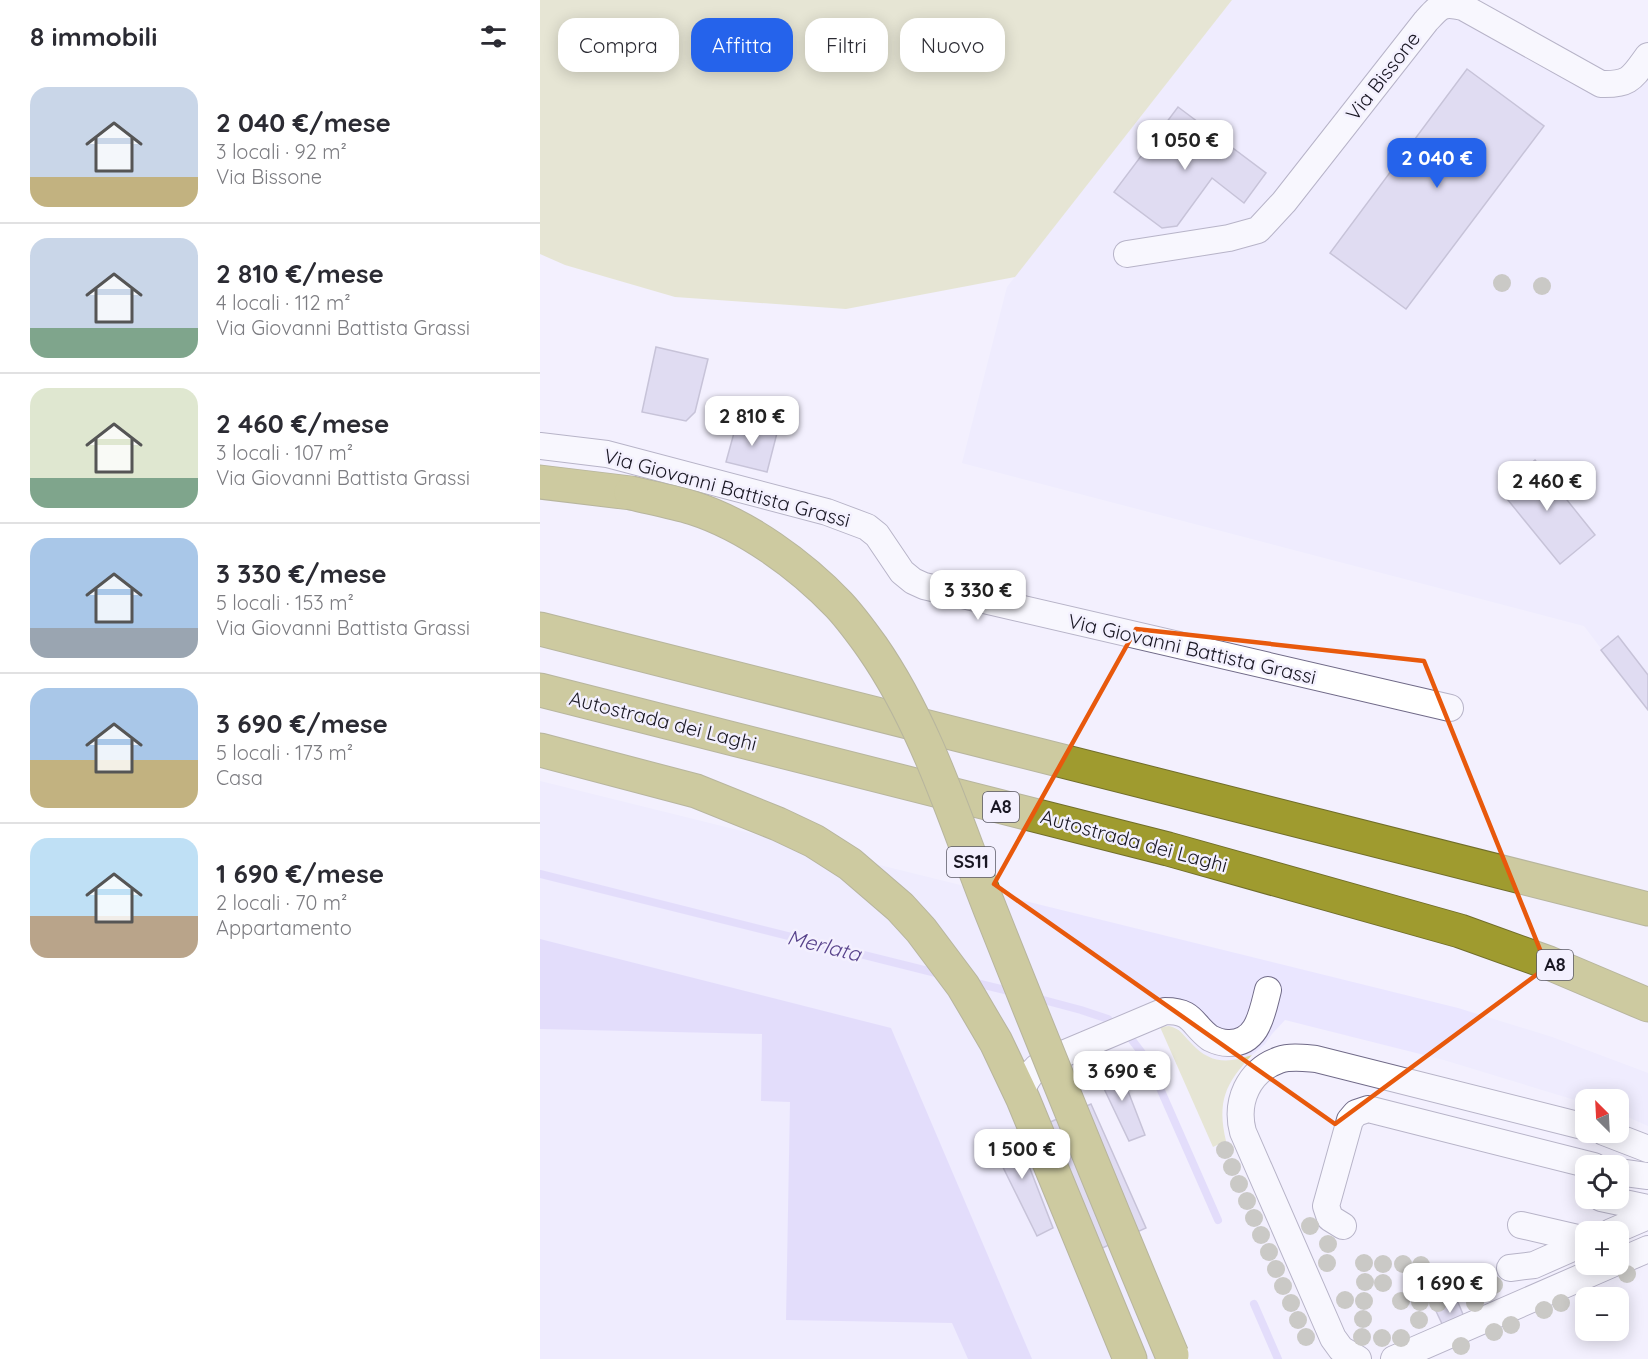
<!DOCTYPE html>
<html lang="it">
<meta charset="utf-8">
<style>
:root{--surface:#fff;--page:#f7f7f7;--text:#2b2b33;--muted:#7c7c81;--line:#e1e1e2;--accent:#2563eb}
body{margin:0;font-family:Quicksand,sans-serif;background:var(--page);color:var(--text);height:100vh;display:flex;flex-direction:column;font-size:22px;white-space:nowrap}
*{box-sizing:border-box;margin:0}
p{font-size:20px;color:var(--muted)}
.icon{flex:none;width:33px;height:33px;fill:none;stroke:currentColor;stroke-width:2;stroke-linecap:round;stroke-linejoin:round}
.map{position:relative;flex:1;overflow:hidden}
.side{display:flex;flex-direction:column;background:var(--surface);width:540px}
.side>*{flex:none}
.guide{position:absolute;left:18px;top:18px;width:570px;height:54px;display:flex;gap:12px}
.needle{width:39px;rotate:336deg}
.controls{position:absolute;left:1035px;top:1089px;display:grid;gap:12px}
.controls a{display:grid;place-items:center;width:54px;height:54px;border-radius:12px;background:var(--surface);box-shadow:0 3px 15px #0003;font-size:30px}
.price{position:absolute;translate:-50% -51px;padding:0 14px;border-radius:12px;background:#fff;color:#222;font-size:20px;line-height:39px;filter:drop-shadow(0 2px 3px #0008)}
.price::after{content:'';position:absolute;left:50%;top:36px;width:18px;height:14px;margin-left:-9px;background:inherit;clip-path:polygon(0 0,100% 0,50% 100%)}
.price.on{background:var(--accent);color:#fff}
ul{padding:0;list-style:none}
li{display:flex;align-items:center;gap:18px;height:150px;padding:0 30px}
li+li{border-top:2px solid var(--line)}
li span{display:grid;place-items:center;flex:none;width:168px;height:120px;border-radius:18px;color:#555}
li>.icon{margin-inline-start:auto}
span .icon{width:72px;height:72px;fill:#fffc;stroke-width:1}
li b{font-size:26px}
h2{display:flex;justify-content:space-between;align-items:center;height:72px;padding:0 30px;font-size:26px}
.chip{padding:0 21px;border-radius:18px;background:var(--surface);box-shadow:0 3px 15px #0003;font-size:21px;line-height:54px}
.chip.on{background:var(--accent);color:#fff}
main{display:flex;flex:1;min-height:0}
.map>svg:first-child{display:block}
.built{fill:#eae6ff}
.green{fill:#d7d7a3}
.water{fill:#d1c6f9}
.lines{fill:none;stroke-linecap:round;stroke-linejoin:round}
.stream{stroke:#d1c6f9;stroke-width:8}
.building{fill:#cac4e5;stroke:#938cac;stroke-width:1.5}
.minor-casing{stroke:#706a88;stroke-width:28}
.highway-casing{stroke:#706d2b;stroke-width:35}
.minor{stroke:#fff;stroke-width:26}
.highway{stroke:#9f9b2f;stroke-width:33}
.highway-bridge-casing{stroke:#706d2b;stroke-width:35;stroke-linecap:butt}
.highway-bridge{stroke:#9f9b2f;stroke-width:33}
.tree{fill:#9a9983}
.marked{fill:none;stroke:#e8590c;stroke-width:4.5;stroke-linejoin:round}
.labels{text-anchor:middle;stroke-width:5;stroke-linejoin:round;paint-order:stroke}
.shield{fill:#f3f0fe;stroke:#5a5865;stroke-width:1.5}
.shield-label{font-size:18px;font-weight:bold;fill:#191723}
.street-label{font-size:20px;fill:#191723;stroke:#f3f0fe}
.water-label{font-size:21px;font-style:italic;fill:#58438c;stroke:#f3f0fe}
</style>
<main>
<section class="side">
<h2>8 immobili<svg class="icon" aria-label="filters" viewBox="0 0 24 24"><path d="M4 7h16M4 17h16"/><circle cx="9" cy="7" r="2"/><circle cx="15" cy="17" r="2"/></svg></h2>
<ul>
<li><span style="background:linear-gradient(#c9d6e8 75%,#c2b280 0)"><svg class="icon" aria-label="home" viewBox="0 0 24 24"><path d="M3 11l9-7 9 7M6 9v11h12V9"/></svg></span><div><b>2 040 €/mese</b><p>3 locali · 92 m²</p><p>Via Bissone</p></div></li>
<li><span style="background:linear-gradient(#c9d6e8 75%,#7fa58c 0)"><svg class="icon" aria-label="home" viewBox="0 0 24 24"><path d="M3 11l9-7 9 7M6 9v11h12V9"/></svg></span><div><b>2 810 €/mese</b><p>4 locali · 112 m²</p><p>Via Giovanni Battista Grassi</p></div></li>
<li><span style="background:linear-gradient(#dfe7d0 75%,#7fa58c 0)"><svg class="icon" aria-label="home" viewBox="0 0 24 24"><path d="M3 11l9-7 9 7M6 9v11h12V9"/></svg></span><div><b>2 460 €/mese</b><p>3 locali · 107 m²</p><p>Via Giovanni Battista Grassi</p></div></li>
<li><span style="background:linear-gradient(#a9c7e8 75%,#9aa5b1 0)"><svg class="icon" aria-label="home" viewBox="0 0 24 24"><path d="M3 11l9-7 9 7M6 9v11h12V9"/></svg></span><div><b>3 330 €/mese</b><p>5 locali · 153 m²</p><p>Via Giovanni Battista Grassi</p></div></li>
<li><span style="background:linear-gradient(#a9c7e8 60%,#c2b280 0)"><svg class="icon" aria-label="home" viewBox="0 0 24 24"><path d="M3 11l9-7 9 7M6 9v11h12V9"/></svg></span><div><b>3 690 €/mese</b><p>5 locali · 173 m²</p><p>Casa</p></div></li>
<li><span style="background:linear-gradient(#bfe0f5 65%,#b9a48a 0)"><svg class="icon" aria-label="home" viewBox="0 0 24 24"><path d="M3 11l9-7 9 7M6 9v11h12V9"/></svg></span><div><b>1 690 €/mese</b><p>2 locali · 70 m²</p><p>Appartamento</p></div></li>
</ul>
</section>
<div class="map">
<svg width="1108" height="1359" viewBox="0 0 1108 1359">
<rect width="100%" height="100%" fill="#f3f0fe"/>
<g class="built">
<path d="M692 0H922L1062 79 1108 65V710L1044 626 422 463 467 287Z"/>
<path d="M0 781 918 1008 1012 1037 1108 1073V1126L1079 1113 1078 1100H1046L1045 1103 904 1060 745 1020 732 1034 725 1044 712 1055 697 1061H682L668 1057 657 1050 639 1029 629 1026 620 1027 506 1080 615 1359H0Z"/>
</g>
<g class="green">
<path d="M0 0H692L475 277 306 309 135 297 25 265 0 254Z"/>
<path d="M629 1026C641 1029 642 1034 651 1043 669 1063 687 1064 712 1055 685 1084 677 1101 686 1141L673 1147 620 1027Z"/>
</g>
<path class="water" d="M0 939 351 1028 492 1359H428L412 1323 246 1320 250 1102 221 1101 222 1034 0 1029Z"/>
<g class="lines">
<g class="stream">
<path d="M0 874 400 974"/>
<path d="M432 982 473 992"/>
<path d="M496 998 541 1010 568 1019"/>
<path d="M592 1040 608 1061 678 1220"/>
<path d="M714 1304 738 1359"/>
</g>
</g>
<g class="building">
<path d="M927 69 1004 126 866 309 790 253Z"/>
<path d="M638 107 726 173 704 203 672 178 637 226 622 228 574 192Z"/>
<path d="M116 347 168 359 155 412 146 421 102 412Z"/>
<path d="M197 422 237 433 227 472 186 462Z"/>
<path d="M995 460 1055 535 1020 564 959 489Z"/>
<path d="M1078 636 1108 675V710L1061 650Z"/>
<path d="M578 1065 605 1135 589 1141 557 1074Z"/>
<path d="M551 1104 606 1228 545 1256 490 1131Z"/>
<path d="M475 1130 513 1228 497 1236 450 1141Z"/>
<path d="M917 1300 925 1319 904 1328 895 1309Z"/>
</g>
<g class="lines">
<defs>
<g id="minor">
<path d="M587 254 689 238 718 230 744 202 886 21C900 6 902 2 923 7L1061 84C1090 85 1092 78 1108 56"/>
<path d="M0 446 67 454 287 512 327 527 337 535 362 572 373 581 384 586 910 708"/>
<path d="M483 1087C489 1075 494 1069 504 1062L625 1011C654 1011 651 1024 670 1038 676 1041 681 1043 688 1043 718 1044 722 1013 728 990"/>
<path d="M1064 1132 1108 1149"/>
<path d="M1078 1172 1108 1176"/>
<path d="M1061 1198 1108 1208"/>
<path d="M981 1225 1046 1240"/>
<path d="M803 1226 790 1218 786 1206 810 1120 816 1113 828 1109 1054 1166"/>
<path d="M1071 1232 1108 1216"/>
<path d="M1078 1262 1108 1249"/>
<path d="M970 1268 994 1265 1046 1242"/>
<path d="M818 1359 801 1349 793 1338 703 1132C695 1102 708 1071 739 1060 751 1056 764 1058 776 1059L1046 1127"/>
<path d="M854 1359 1072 1264"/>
</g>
<g id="highway">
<path d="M0 482 91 493"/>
<path d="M0 629 1108 909"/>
<path d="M0 690 628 849 920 931 1009 963 1108 1005"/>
<path d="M0 750 156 791 238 824 274 841 310 864 360 907 381 930 423 986 456 1042 483 1099 590 1359"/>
</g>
</defs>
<use href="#minor" class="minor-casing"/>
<use href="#highway" class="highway-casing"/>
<use href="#minor" class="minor"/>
<use href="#highway" class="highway"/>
<defs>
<path id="highway-bridge" d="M91 493C112 498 133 502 153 508 206 525 261 565 299 605 311 618 322 633 332 647 389 729 417 827 454 919 512 1065 571 1210 632 1355"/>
</defs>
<use href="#highway-bridge" class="highway-bridge-casing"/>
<use href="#highway-bridge" class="highway-bridge"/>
</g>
<g class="tree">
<circle cx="962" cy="283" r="9"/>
<circle cx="1002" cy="286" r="9"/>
<circle cx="685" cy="1150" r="9"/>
<circle cx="692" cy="1167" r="9"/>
<circle cx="699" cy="1184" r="9"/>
<circle cx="707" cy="1201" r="9"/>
<circle cx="714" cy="1218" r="9"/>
<circle cx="770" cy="1226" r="9"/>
<circle cx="721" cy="1235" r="9"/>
<circle cx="788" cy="1244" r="9"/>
<circle cx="729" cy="1252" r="9"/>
<circle cx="787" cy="1263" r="9"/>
<circle cx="824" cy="1263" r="9"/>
<circle cx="843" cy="1264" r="9"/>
<circle cx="863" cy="1264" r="9"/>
<circle cx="881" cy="1265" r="9"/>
<circle cx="736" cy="1269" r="9"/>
<circle cx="1087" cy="1274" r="9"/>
<circle cx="825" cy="1282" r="9"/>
<circle cx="843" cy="1283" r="9"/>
<circle cx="880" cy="1283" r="9"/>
<circle cx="899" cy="1283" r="9"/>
<circle cx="917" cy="1284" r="9"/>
<circle cx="936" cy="1284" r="9"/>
<circle cx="954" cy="1285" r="9"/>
<circle cx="743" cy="1286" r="9"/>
<circle cx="805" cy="1300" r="9"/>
<circle cx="824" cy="1301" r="9"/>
<circle cx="861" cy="1301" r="9"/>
<circle cx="880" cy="1302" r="9"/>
<circle cx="751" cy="1303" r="9"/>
<circle cx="898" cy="1303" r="9"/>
<circle cx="935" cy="1303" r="9"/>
<circle cx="1021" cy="1303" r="9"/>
<circle cx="1004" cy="1310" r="9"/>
<circle cx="823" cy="1319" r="9"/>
<circle cx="758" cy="1320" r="9"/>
<circle cx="879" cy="1320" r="9"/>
<circle cx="971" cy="1325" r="9"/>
<circle cx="954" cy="1332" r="9"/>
<circle cx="766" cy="1337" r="9"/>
<circle cx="822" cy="1337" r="9"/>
<circle cx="842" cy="1338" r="9"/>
<circle cx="861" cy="1338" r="9"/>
<circle cx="921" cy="1346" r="9"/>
</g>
<path d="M0 0H1108V1359H0ZM596 629 884 661 1007 967 795 1124 454 884Z" fill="#f3f0fe" fill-opacity=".55" fill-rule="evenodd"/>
<path class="marked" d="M596 629 884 661 1007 967 795 1124 454 884Z"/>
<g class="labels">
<g class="shield">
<rect x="443" y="792" width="36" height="30" rx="4.5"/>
<rect x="407" y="847" width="48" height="30" rx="4.5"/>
<rect x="997" y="950" width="36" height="30" rx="4.5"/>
</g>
<g class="shield-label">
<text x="461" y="813">A8</text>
<text x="431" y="868">SS11</text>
<text x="1015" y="971">A8</text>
</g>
<g class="street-label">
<text transform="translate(843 76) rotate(-52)" y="7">Via Bissone</text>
<text transform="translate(187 488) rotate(15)" y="7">Via Giovanni Battista Grassi</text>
<text transform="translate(652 649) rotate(13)" y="7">Via Giovanni Battista Grassi</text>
<text transform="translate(123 721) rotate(14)" y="7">Autostrada dei Laghi</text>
<text transform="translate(594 841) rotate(15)" y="7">Autostrada dei Laghi</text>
</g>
<g class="water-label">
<text transform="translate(284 946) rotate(14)" y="7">Merlata</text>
</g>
</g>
</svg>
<div class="controls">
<a><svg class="needle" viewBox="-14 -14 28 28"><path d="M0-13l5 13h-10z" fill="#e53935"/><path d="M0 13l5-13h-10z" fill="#7c7c81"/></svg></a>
<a><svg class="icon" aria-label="locate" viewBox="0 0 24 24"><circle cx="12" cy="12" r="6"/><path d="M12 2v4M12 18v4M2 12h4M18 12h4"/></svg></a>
<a>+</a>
<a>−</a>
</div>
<b class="price" style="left:645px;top:171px">1 050 €</b>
<b class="price on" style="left:897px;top:189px">2 040 €</b>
<b class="price" style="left:212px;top:447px">2 810 €</b>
<b class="price" style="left:1007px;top:512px">2 460 €</b>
<b class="price" style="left:438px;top:621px">3 330 €</b>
<b class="price" style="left:582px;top:1102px">3 690 €</b>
<b class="price" style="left:482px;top:1180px">1 500 €</b>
<b class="price" style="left:910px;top:1314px">1 690 €</b>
<div class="guide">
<a class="chip">Compra</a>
<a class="chip on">Affitta</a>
<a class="chip">Filtri</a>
<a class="chip">Nuovo</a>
</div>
</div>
</main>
